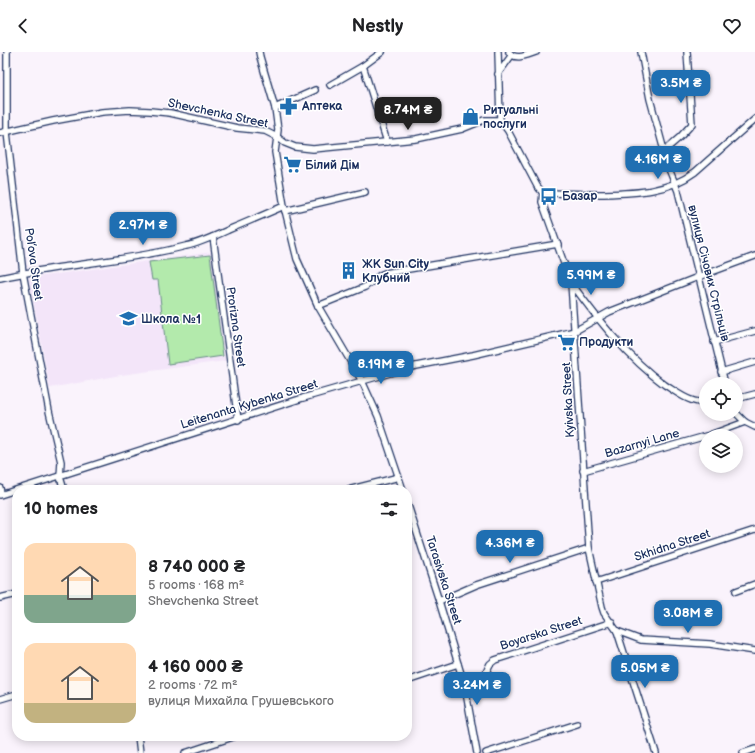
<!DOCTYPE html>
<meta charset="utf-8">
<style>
:root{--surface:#fff;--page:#f6f6f6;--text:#202124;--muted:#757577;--accent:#1f6fb2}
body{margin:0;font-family:"Balsamiq Sans",sans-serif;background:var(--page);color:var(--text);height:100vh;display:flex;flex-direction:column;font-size:15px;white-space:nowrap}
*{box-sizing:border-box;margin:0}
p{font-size:13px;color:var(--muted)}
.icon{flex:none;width:22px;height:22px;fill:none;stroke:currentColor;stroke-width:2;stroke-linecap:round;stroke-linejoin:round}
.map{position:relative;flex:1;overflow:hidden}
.sheet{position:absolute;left:12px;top:433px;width:400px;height:256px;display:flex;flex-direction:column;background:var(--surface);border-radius:16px;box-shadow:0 2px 10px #0003}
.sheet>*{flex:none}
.fabs{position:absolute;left:699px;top:325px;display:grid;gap:8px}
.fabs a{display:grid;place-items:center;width:44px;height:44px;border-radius:50%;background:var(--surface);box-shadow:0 2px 10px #0003;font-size:20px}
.price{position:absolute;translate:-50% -34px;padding:0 9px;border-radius:8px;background:var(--accent);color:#fff;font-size:13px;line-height:26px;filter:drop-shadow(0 1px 2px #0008)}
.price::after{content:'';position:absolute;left:50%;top:24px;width:12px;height:9px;margin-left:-6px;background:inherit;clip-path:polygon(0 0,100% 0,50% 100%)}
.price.selected{background:#222;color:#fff}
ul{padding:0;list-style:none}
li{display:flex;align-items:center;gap:12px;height:100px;padding:0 12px}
li span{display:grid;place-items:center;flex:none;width:112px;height:80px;border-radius:12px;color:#555}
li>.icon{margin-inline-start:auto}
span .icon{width:48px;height:48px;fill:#fffc;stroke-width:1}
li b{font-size:17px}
h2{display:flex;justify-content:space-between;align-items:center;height:48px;padding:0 12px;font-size:17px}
header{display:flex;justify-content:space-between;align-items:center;height:52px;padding:0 12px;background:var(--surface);font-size:18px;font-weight:700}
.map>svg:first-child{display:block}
.built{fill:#f3e5f9}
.green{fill:#b3eaac;stroke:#678c85}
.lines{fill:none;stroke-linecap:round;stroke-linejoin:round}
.minor-casing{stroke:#1b2f5e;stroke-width:8}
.minor{stroke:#fff;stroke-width:5.5}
.labels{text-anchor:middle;stroke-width:3;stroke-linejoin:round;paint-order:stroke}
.poi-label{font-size:12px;font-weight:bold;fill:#1b2f5e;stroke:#fff;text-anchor:start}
.street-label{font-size:12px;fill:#1b2f5e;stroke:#fff}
</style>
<header><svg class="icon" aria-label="back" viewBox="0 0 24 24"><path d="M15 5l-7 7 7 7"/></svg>Nestly<svg class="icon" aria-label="heart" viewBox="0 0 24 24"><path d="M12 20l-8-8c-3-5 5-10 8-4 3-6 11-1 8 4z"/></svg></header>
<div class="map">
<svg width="755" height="701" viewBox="0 0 755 701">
<rect width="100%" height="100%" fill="#faf3fc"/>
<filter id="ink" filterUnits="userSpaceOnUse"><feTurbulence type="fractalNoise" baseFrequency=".025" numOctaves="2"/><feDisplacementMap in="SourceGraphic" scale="8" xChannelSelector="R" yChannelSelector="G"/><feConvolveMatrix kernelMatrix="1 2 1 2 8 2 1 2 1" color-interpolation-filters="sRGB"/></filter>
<g filter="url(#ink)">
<path class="built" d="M212 200 225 309 121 323 50 336 29 226Z"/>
<path class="green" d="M210 203 223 304 168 312 158 228H152L149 210Z"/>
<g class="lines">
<defs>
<g id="minor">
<path d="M7 0V80L23 221 49 359 61 410 60 425 64 438"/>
<path d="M259 0 260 5 275 56 278 78 275 100 284 154 297 207 318 254 362 329 378 364 403 438"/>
<path d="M498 0 500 68 508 79 537 134 543 141"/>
<path d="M509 0C515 9 527 3 536 0"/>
<path d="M641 0 650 47 669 117 678 139 725 332"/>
<path d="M363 14 387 90"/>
<path d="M498 22 511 4"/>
<path d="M330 33 363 14 382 0"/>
<path d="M275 56 315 38"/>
<path d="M0 81 53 69 102 60 130 58 150 59 170 61 237 76 265 79 277 85 285 91 295 95 313 97 416 87 462 77 484 68H500"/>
<path d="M664 99 680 85 692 72 687 0"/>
<path d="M543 141 542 150 571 231 589 496 602 555 604 561 617 579 656 701"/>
<path d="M543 141C563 141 584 142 604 142 637 141 668 140 695 120L755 67"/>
<path d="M285 159 365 140"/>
<path d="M213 185 238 368"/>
<path d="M0 226C61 212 125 210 186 194 200 191 215 184 228 178 247 170 266 162 284 154"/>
<path d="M572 232C599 269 627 305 665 333 673 338 682 345 691 348 696 350 701 350 706 352"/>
<path d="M318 254 365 235 380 223 385 221 558 192"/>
<path d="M714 290 755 279"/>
<path d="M721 320 755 310"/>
<path d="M736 347 755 342"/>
<path d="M736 361 745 370 755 375"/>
<path d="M707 384 745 370"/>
<path d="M583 419 706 384"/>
<path d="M0 436 1 442"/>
<path d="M348 438 399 425"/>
<path d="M0 443 303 346 411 315 473 303 575 279 609 260 698 225 755 204"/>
<path d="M407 450 439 549 465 635 477 701"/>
<path d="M596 530 755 478"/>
<path d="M736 539 755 532"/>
<path d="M0 546 17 542"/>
<path d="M439 549 476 533 589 496"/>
<path d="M617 579 641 588 710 592 755 599"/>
<path d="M407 629 458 612"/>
<path d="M465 635 482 629 490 612 495 608 612 570"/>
<path d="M0 647 17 642"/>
<path d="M138 684 140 701"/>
<path d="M185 701 236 684"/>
<path d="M486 701 577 672"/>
<path d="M743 701 755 697"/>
</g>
</defs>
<use href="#minor" class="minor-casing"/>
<use href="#minor" class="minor"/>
</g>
</g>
<defs>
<symbol id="pharmacy-bare" viewBox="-9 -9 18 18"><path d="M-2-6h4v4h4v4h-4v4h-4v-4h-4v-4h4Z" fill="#1f6fb2" stroke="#fff" stroke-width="2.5" paint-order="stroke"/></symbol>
<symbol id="shop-bare" viewBox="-9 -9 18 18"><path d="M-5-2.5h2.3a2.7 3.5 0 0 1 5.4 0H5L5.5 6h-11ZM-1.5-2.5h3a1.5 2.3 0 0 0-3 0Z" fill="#1f6fb2" stroke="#fff" stroke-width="2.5" paint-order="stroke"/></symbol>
<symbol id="supermarket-bare" viewBox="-9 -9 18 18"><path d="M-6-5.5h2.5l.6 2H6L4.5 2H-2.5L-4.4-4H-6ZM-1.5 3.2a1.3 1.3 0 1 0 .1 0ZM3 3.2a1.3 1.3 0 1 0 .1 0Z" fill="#1f6fb2" stroke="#fff" stroke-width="2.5" paint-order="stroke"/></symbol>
<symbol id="bus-bare" viewBox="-9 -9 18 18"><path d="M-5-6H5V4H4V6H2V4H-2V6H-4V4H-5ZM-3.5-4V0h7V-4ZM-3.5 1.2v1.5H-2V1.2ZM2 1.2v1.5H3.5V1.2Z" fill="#1f6fb2" stroke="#fff" stroke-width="2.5" paint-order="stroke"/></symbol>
<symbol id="building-bare" viewBox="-9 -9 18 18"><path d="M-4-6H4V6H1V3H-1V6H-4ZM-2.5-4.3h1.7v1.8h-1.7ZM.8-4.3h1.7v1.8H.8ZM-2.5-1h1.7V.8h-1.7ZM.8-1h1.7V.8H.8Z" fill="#1f6fb2" stroke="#fff" stroke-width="2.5" paint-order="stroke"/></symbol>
<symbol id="school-bare" viewBox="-9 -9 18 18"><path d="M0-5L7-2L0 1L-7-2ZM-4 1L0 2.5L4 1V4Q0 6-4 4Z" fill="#1f6fb2" stroke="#fff" stroke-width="2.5" paint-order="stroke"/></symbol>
</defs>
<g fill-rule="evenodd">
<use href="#pharmacy-bare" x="276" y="42" width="25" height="25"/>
<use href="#shop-bare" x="458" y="52" width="25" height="25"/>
<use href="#supermarket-bare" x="280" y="100" width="25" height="25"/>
<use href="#bus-bare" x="536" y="132" width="25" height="25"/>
<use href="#building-bare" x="336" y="206" width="25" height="25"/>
<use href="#school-bare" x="116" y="254" width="25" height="25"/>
<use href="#supermarket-bare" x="554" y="278" width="25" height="25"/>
</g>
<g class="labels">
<g class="poi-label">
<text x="302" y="58">Аптека</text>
<text x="483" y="62">Ритуальні<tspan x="483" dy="14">послуги</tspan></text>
<text x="305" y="117">Білий Дім</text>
<text x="562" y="148">Базар</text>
<text x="362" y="216">ЖК Sun City<tspan x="362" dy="14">Клубний</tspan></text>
<text x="141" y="271">Школа №1</text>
<text x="579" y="294">Продукти</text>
</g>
<g class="street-label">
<text transform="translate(218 61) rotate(12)" y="4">Shevchenka Street</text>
<text transform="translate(34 212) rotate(82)" y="4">Pol’ova Street</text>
<text transform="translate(709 221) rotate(76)" y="4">вулиця Січових Стрільців</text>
<text transform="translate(236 275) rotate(82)" y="4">Prorizna Street</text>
<text transform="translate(568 348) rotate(-93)" y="4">Kyivska Street</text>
<text transform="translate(249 352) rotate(-17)" y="4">Leitenanta Kybenka Street</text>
<text transform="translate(642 391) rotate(-16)" y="4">Bazarnyi Lane</text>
<text transform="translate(672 493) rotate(-18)" y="4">Skhidna Street</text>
<text transform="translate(444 528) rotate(72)" y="4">Tarasivska Street</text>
<text transform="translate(541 581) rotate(-18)" y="4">Boyarska Street</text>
</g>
</g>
</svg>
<div class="fabs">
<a><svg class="icon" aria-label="locate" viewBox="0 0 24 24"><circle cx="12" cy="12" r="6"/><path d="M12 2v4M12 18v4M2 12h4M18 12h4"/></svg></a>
<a><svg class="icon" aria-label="layers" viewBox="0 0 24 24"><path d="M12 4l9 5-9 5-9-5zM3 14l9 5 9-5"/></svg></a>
</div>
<b class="price" style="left:681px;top:52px">3.5M ₴</b>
<b class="price selected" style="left:408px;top:79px">8.74M ₴</b>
<b class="price" style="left:658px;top:128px">4.16M ₴</b>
<b class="price" style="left:143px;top:194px">2.97M ₴</b>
<b class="price" style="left:591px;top:244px">5.99M ₴</b>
<b class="price" style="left:381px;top:333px">8.19M ₴</b>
<b class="price" style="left:510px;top:512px">4.36M ₴</b>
<b class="price" style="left:688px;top:582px">3.08M ₴</b>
<b class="price" style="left:645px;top:637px">5.05M ₴</b>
<b class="price" style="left:477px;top:654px">3.24M ₴</b>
<section class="sheet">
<h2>10 homes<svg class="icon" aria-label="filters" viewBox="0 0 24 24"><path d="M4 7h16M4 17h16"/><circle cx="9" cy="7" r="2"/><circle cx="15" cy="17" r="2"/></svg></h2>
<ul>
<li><span style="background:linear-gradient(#ffd9b3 65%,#7fa58c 0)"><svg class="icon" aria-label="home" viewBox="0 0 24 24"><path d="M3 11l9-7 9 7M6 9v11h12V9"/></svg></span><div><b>8 740 000 ₴</b><p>5 rooms · 168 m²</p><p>Shevchenka Street</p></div></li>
<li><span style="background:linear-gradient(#ffd9b3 75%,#c2b280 0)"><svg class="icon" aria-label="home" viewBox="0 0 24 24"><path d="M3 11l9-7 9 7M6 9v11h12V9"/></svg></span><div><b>4 160 000 ₴</b><p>2 rooms · 72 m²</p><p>вулиця Михайла Грушевського</p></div></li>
</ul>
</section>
</div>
